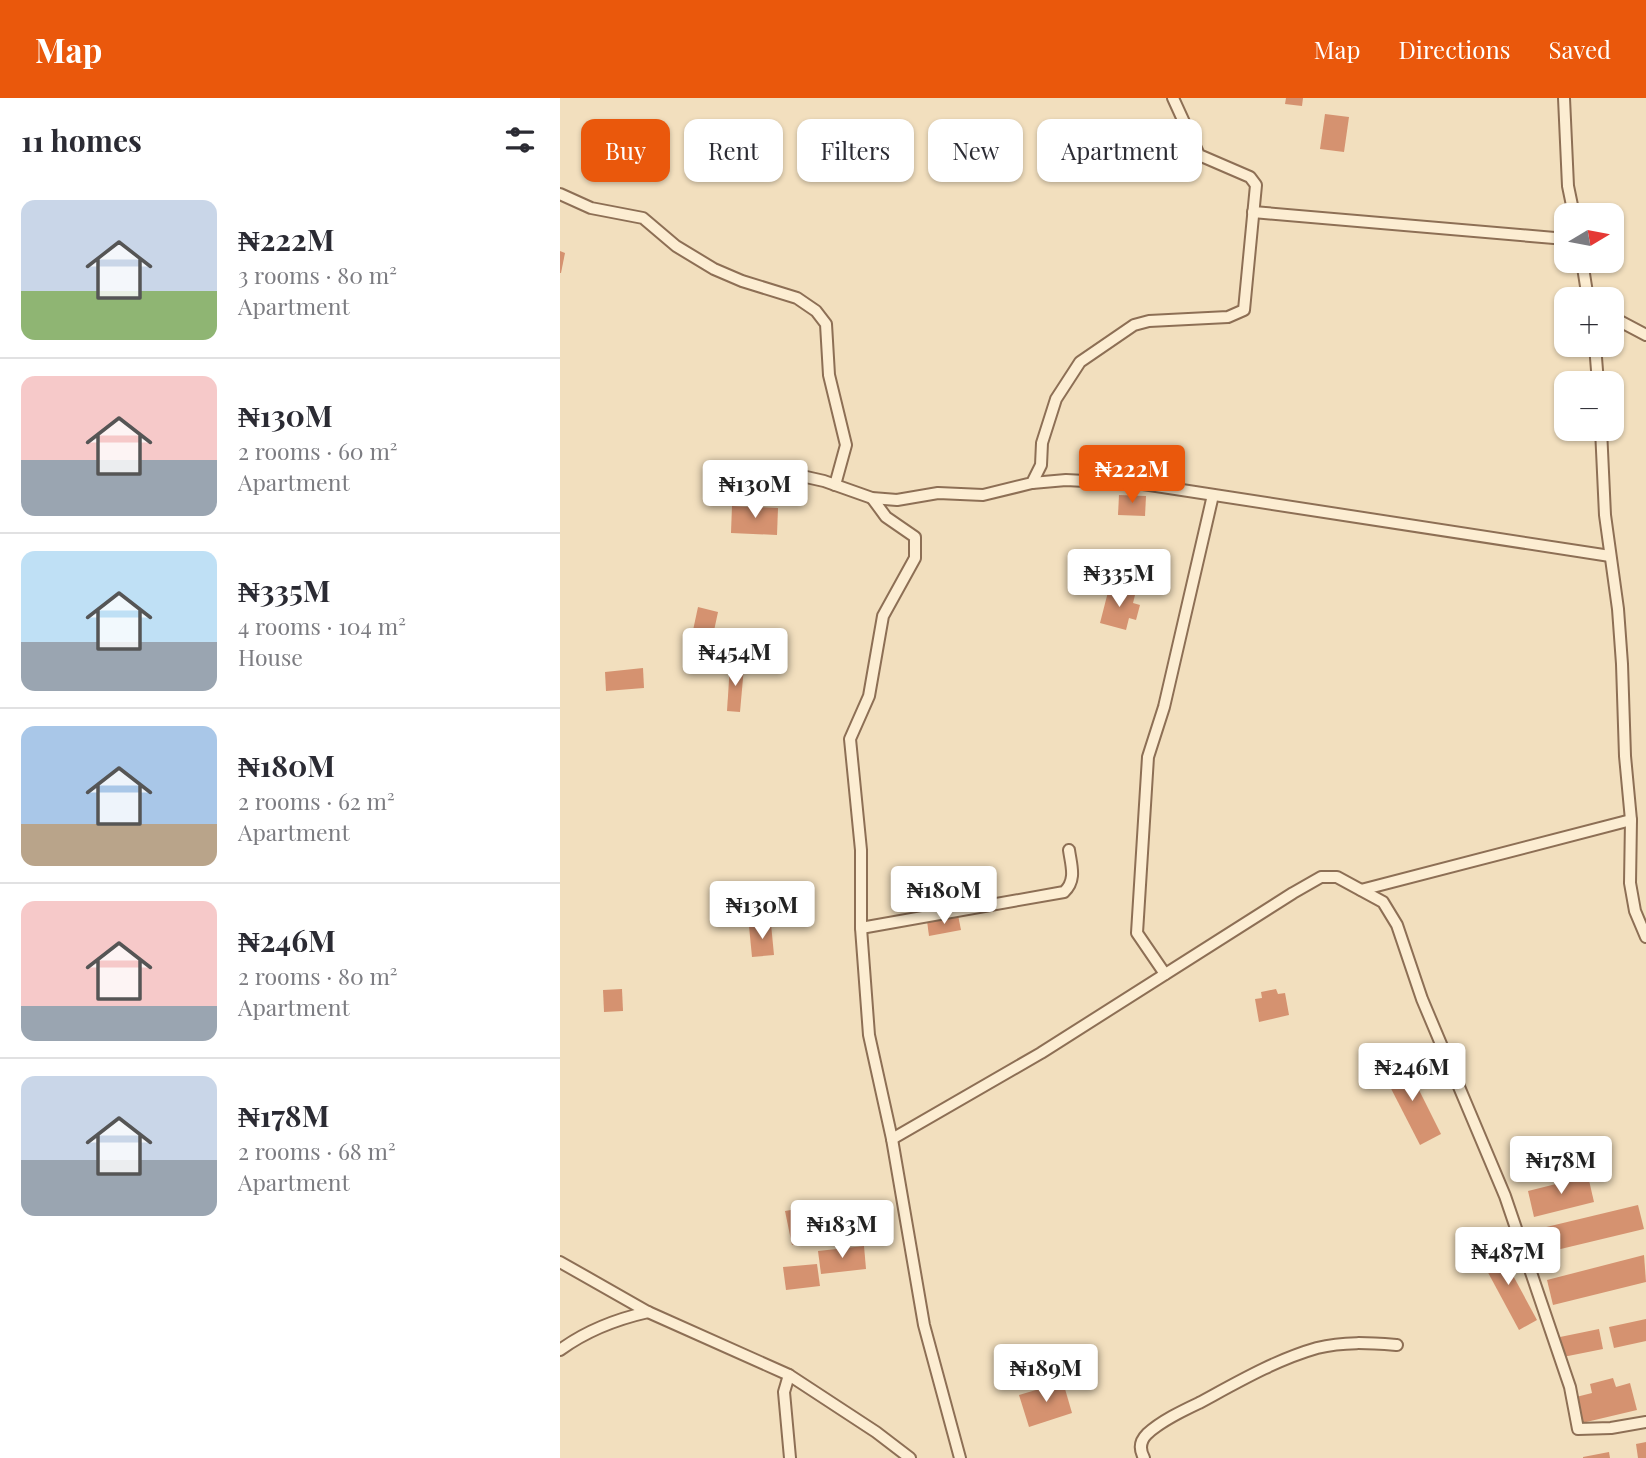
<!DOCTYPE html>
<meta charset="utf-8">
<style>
:root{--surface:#fff;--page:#f2f2f3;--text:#2b2b33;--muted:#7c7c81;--line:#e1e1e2;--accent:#ea580c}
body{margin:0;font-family:"Playfair Display",serif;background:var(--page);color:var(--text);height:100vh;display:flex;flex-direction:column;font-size:26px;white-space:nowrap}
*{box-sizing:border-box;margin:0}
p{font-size:23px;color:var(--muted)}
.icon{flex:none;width:38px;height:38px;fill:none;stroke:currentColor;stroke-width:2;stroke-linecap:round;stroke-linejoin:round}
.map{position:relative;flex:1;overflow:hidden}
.sheet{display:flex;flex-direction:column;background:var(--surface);width:560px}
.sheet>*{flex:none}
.hud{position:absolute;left:21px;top:21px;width:665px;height:63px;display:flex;gap:14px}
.needle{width:46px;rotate:80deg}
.fabs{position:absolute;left:994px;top:105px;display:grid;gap:14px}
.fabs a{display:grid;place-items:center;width:70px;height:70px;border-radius:14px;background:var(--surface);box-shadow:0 2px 5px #0004;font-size:35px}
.price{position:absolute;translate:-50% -60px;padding:0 16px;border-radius:7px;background:#fff;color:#222;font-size:23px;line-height:46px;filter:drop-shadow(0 2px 4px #0008)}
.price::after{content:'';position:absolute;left:50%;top:42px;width:21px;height:16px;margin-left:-10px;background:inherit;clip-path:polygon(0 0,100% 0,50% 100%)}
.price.selected{background:var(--accent);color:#fff}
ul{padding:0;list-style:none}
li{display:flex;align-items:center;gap:21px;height:175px;padding:0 21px}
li+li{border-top:2px solid var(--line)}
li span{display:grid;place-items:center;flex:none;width:196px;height:140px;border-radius:14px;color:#555}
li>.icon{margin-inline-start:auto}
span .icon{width:84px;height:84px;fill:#fffc;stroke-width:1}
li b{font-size:30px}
h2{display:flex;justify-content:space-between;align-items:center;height:84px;padding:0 21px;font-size:30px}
.chip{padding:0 24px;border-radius:14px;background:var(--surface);box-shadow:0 2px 5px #0004;font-size:24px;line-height:63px}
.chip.selected{background:var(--accent);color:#fff}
header{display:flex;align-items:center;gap:42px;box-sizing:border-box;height:98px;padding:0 35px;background:var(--accent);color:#fff}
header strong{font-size:33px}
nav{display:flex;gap:38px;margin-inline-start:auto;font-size:24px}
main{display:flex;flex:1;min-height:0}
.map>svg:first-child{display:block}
.building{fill:#d59270}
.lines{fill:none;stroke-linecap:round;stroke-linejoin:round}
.minor-casing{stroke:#8d6f55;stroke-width:14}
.minor{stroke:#fcedd2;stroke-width:10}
</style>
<header>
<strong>Map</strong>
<nav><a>Map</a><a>Directions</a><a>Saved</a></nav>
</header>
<main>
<section class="sheet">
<h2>11 homes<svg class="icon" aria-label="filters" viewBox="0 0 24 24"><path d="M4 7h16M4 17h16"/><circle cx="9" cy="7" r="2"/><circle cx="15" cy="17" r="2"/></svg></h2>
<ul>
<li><span style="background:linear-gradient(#c9d6e8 65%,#8fb573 0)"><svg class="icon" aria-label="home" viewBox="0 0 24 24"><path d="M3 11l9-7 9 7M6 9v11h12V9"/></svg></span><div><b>₦222M</b><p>3 rooms · 80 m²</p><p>Apartment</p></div></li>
<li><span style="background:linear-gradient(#f6c9c9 60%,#9aa5b1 0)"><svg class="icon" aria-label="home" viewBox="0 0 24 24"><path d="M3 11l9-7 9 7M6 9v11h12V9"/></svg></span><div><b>₦130M</b><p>2 rooms · 60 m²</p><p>Apartment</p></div></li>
<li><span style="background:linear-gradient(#bfe0f5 65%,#9aa5b1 0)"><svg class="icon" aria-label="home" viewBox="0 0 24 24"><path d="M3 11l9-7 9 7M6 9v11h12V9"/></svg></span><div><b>₦335M</b><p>4 rooms · 104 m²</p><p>House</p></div></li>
<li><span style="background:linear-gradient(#a9c7e8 70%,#b9a48a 0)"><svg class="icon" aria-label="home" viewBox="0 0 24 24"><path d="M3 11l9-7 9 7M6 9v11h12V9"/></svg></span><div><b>₦180M</b><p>2 rooms · 62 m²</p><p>Apartment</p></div></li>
<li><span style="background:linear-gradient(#f6c9c9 75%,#9aa5b1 0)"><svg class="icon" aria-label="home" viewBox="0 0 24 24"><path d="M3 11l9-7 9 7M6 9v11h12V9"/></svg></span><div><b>₦246M</b><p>2 rooms · 80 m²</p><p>Apartment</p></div></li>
<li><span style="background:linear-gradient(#c9d6e8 60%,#9aa5b1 0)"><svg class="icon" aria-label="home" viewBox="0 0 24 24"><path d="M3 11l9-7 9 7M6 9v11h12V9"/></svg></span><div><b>₦178M</b><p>2 rooms · 68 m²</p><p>Apartment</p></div></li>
</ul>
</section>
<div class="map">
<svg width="1086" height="1360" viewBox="0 0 1086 1360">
<rect width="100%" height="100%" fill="#f2dfbe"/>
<g class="building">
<path d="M726 0H743L742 8 725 6Z"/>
<path d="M765 16 789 19 784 54 760 51Z"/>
<path d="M71 47 97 52 94 69 68 65Z"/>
<path d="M0 153 5 155 1 175H0Z"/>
<path d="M559 397 586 398 585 418 558 417Z"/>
<path d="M172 408 218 410 217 437 171 435Z"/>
<path d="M549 490 575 497 573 505 580 507 576 522 569 520 566 532 540 525Z"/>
<path d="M138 509 158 514 152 542 132 537Z"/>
<path d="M170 567 184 569 180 614 167 613Z"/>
<path d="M83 570 84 590 46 593 45 574Z"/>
<path d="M398 817 401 832 369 838 367 823Z"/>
<path d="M211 826 214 857 192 859 189 828Z"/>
<path d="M62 891 63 913 44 914 43 892Z"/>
<path d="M716 891 718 896 725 895 729 917 699 924 695 901 702 900 701 894Z"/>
<path d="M845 964 881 1036 860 1047 823 975Z"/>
<path d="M1028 1078 1034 1104 974 1119 968 1093Z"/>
<path d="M259 1107 266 1141 232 1147 225 1113Z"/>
<path d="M1078 1107 1084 1131 984 1155 978 1131Z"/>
<path d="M936 1146 977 1222 959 1232 918 1156Z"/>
<path d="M304 1148 306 1171 261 1176 258 1153Z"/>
<path d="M1084 1157 1086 1184 993 1207 987 1182Z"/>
<path d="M257 1166 260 1188 226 1192 223 1169Z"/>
<path d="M1086 1221V1243L1054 1250 1049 1229Z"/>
<path d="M1039 1231 1043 1251 1003 1259 1000 1239Z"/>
<path d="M1053 1280 1056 1289 1070 1285 1077 1312 1022 1325 1016 1299 1032 1295 1030 1286Z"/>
<path d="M503 1284 512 1315 469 1329 459 1297Z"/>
<path d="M1086 1344V1360H1078L1076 1346Z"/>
<path d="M1049 1354 1050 1360H1023V1359Z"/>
</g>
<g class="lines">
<defs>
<g id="minor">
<path d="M1004 0 1008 88 1014 117"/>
<path d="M0 96 31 110 83 120 116 148 154 171 182 183 237 200 256 213 266 226 269 277 286 347 275 387"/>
<path d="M693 114 1006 141"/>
<path d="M1022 163 1028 201"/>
<path d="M1052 219 1086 237"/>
<path d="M1035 247 1038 285"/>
<path d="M1041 331 1045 417 1058 511 1062 566 1065 658 1071 722 1070 785 1075 813 1086 839"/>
<path d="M224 374 264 383 312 400 337 402 378 395 423 397 472 385 481 367 482 345 496 301 520 264 574 227 589 223 668 219 684 212 696 87 690 79 639 57 613 0"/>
<path d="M472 385 506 382 583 386 1050 458"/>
<path d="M312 400 326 419 355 439V460L323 518 309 598 290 641 301 752V830L309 937 332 1041 364 1227 400 1360"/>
<path d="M801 792 1071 722"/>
<path d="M301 830 504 794C517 782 511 767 509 752"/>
<path d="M605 876 577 835 588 659 604 609 653 397"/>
<path d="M332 1041 481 955 733 795 761 779H777L823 804 837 827 862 901 945 1098 1010 1289 1018 1331 1051 1330 1086 1324"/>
<path d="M0 1164 88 1214 229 1277 316 1334 350 1360"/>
<path d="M0 1252C26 1233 57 1221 88 1214"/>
<path d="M229 1277 224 1294 230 1360"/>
<path d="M584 1360C579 1351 580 1343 587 1336 601 1323 622 1313 639 1305 676 1285 715 1262 757 1250 784 1243 810 1245 837 1247"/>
</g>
</defs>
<use href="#minor" class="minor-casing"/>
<use href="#minor" class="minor"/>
</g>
</svg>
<div class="fabs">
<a><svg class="needle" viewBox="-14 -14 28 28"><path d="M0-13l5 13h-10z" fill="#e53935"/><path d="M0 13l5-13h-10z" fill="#7c7c81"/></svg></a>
<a>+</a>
<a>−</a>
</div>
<b class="price selected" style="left:572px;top:407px">₦222M</b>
<b class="price" style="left:195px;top:422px">₦130M</b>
<b class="price" style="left:559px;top:511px">₦335M</b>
<b class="price" style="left:175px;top:590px">₦454M</b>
<b class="price" style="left:384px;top:828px">₦180M</b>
<b class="price" style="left:202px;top:843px">₦130M</b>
<b class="price" style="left:852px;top:1005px">₦246M</b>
<b class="price" style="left:1001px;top:1098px">₦178M</b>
<b class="price" style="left:282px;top:1162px">₦183M</b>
<b class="price" style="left:948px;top:1189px">₦487M</b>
<b class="price" style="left:486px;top:1306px">₦189M</b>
<div class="hud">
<a class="chip selected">Buy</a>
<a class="chip">Rent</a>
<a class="chip">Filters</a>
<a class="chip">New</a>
<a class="chip">Apartment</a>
</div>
</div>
</main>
